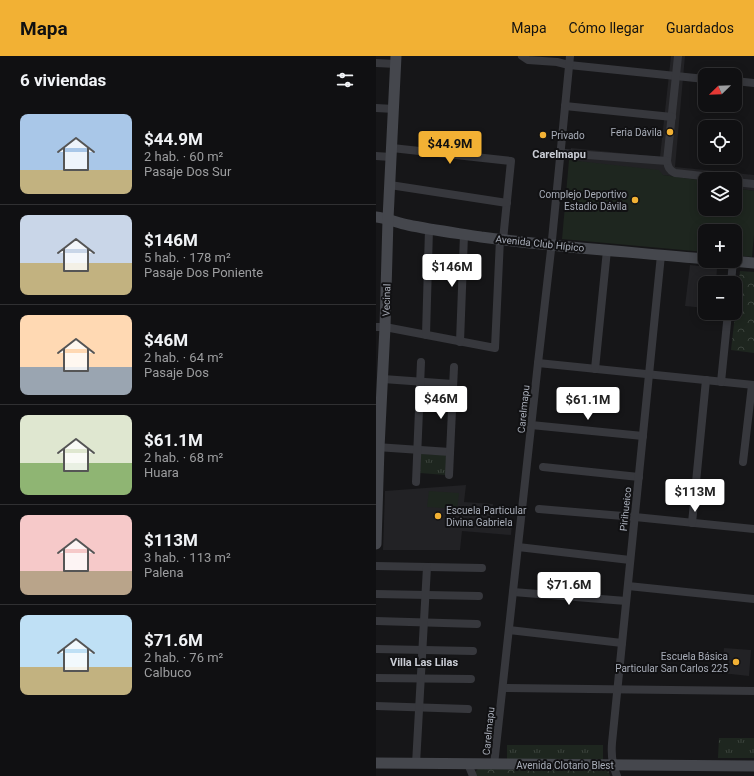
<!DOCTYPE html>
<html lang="es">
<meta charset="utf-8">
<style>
:root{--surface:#101012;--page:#19191b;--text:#f1f3f6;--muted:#9c9d9f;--line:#303032;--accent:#f2b134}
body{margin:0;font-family:Roboto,sans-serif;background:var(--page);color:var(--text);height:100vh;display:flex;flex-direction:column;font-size:15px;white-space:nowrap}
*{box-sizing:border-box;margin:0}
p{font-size:13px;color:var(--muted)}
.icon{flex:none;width:22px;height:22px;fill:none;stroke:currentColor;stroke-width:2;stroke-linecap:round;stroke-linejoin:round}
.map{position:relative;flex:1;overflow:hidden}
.panel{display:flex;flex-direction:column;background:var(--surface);width:376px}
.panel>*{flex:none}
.needle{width:26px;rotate:247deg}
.fabs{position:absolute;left:322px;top:12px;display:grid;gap:8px}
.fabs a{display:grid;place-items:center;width:44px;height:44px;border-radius:8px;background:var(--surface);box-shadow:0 2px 10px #0003,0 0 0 1px var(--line);font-size:20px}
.price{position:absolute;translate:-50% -34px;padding:0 9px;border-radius:4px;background:#fff;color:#222;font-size:13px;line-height:26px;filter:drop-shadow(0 1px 2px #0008)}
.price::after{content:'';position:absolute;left:50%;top:24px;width:12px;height:9px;margin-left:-6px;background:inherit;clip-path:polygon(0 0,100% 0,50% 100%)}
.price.on{background:var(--accent);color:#111}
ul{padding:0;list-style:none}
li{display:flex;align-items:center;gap:12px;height:100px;padding:0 20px}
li+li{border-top:1px solid var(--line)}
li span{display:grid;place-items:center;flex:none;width:112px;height:80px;border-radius:8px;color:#555}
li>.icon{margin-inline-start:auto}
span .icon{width:48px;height:48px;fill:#fffc;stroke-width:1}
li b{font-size:17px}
h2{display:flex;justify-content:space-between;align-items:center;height:48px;padding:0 20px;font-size:17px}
header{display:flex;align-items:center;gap:24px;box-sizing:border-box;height:56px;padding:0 20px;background:var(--accent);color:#111}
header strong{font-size:19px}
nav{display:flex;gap:22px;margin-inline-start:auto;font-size:14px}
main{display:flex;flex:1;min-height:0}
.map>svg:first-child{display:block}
.built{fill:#222225}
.grass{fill:url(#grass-tufts)}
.forest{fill:url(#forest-crowns)}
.pitch{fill:#1e261f}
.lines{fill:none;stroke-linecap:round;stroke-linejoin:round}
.street{stroke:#37383d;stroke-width:8}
.secondary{stroke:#45474d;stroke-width:11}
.poi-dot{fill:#f2b134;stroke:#111113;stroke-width:1.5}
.labels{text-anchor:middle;stroke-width:4;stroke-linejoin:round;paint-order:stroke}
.poi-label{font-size:10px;fill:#a8adb8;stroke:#111113;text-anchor:end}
.street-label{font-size:10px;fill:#a8adb8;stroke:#111113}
.neighbourhood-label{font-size:11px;font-weight:bold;fill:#c9ccd4;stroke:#111113}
</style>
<header>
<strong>Mapa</strong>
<nav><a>Mapa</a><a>Cómo llegar</a><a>Guardados</a></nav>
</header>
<main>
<section class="panel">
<h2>6 viviendas<svg class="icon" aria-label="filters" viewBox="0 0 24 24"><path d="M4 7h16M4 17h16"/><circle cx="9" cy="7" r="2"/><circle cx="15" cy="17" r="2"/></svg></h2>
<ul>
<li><span style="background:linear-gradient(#a9c7e8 70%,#c2b280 0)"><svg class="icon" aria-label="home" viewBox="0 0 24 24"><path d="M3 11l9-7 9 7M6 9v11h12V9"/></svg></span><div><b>$44.9M</b><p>2 hab. · 60 m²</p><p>Pasaje Dos Sur</p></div></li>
<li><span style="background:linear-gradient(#c9d6e8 60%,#c2b280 0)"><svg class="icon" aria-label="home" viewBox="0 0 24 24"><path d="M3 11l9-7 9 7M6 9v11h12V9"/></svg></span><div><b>$146M</b><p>5 hab. · 178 m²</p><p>Pasaje Dos Poniente</p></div></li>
<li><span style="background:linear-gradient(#ffd9b3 65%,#9aa5b1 0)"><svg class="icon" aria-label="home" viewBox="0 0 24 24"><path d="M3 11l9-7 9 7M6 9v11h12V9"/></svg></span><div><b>$46M</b><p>2 hab. · 64 m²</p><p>Pasaje Dos</p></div></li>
<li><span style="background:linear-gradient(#dfe7d0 60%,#8fb573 0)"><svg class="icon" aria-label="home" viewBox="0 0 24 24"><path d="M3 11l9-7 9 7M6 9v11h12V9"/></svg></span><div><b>$61.1M</b><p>2 hab. · 68 m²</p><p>Huara</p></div></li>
<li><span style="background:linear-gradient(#f6c9c9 70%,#b9a48a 0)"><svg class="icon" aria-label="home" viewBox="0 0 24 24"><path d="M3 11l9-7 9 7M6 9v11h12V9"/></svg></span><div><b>$113M</b><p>3 hab. · 113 m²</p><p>Palena</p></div></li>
<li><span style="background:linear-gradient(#bfe0f5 65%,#c2b280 0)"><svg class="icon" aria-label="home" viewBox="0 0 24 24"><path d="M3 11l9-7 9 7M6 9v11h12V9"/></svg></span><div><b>$71.6M</b><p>2 hab. · 76 m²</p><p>Calbuco</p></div></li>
</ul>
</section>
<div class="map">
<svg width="378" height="720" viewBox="0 0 378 720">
<defs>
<pattern id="grass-tufts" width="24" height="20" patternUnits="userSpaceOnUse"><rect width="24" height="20" fill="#1e261f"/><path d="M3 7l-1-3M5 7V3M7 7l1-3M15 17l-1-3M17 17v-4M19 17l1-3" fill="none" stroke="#3c433d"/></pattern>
<pattern id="forest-crowns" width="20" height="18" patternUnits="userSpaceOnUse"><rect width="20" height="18" fill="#1e261f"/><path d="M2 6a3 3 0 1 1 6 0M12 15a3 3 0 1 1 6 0" fill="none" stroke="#3c433d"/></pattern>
</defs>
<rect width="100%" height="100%" fill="#161618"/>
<g class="built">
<path d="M295 0H309L299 111 378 119V135L359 132V123H329V125L287 119 193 104 195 92 284 101Z"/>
<path d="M314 209 341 212 340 227H329V252L309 250Z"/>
<path d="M90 429 88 446 117 448 116 465 136 466 135 479 86 475 84 494H7L9 435Z"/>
<path d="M348 592 375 594 373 620 346 617Z"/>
</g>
<g class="grass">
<path d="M45 398 71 399 70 419 44 417Z"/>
<path d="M343 682H378V702H342Z"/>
<path d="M131 689H227V704L131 705Z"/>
</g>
<g class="forest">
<path d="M364 215 378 216V297L355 294Z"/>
<path d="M102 713 232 714 234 720H100L98 717Z"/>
</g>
<g class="pitch">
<path d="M193 104 283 114 287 119 329 125V153H359V132L378 135V179L376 201 359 199V175H329V196L186 183Z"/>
<path d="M53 435 83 437 81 453 51 451Z"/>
</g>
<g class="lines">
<g class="street">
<path d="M146 0 152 4 181 6 193 9 329 23"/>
<path d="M302 0 291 105C292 111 293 114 299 117L345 122 346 123"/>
<path d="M0 7 20 8"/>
<path d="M359 25 378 27"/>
<path d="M189 50 296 61"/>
<path d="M0 52 18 53"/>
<path d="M16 92 135 105 127 184"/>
<path d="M185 97 291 105"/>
<path d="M0 100 15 101"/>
<path d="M359 126 378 128"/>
<path d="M14 129 131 147"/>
<path d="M355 227 357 205"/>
<path d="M0 271H9L119 292 124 183"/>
<path d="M50 279 53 173"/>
<path d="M84 286 88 179"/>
<path d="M162 307 378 329"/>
<path d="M219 313 231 194"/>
<path d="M7 323 77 328"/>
<path d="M345 326 352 257"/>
<path d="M155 369 267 380"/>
<path d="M0 391 74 396"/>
<path d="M367 406 376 329"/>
<path d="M167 411 263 421"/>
<path d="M73 419 78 311"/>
<path d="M40 426 45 306"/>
<path d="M163 453 259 461 378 473"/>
<path d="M316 467 330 324"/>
<path d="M142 491 254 504"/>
<path d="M0 510 106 512"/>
<path d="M252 530 378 543"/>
<path d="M137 536 250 545"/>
<path d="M0 538 103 540"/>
<path d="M0 565 101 568"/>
<path d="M133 574 246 587"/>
<path d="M0 593 97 595"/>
<path d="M0 622 95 623"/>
<path d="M127 632 378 635"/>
<path d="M0 650 92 653"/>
<path d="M40 708 51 511"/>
<path d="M92 708 97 720"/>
<path d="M118 709 162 307 175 194 194 0"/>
<path d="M241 720C236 709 235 699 236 687L285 199"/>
</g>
<g class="secondary">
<path d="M0 161C11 162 21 167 32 169 56 174 80 177 105 181 179 191 254 196 329 203"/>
<path d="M356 205 378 207"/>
<path d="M0 488 3 392 9 271 12 163 20 0"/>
<path d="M0 707 378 710"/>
</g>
</g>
<g class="poi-dot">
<circle cx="294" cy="76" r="4"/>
<circle cx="167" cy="79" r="4"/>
<circle cx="259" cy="144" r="4"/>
<circle cx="62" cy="460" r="4"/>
<circle cx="360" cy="606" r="4"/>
</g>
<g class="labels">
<g class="poi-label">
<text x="286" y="80">Feria Dávila</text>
<text x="175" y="83" text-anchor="start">Privado</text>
<text x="251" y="142">Complejo Deportivo<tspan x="251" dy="12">Estadio Dávila</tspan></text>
<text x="70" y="458" text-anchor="start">Escuela Particular<tspan x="70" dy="12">Divina Gabriela</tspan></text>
<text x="352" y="604">Escuela Básica<tspan x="352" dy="12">Particular San Carlos 225</tspan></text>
</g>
<g class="street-label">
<text transform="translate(164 187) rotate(6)" y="4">Avenida Club Hípico</text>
<text transform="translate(10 244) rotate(-88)" y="4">Vecinal</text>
<text transform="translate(147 353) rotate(-84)" y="4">Carelmapu</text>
<text transform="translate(249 453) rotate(-84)" y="4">Pirihueico</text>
<text transform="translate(112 675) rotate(-84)" y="4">Carelmapu</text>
<text x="189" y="713">Avenida Clotario Blest</text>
</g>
<g class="neighbourhood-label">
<text x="183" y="102">Carelmapu</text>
<text x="48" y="610">Villa Las Lilas</text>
</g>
</g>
</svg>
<div class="fabs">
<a><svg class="needle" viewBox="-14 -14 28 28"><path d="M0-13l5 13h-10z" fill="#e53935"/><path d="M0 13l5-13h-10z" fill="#9c9d9f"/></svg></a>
<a><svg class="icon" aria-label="locate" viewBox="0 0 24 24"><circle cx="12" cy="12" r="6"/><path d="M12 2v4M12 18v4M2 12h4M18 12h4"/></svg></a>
<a><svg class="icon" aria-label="layers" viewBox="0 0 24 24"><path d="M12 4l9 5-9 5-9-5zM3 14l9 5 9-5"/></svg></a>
<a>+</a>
<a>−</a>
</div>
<b class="price on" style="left:74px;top:109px">$44.9M</b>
<b class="price" style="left:76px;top:232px">$146M</b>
<b class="price" style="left:65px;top:364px">$46M</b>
<b class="price" style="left:212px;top:365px">$61.1M</b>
<b class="price" style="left:319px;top:457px">$113M</b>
<b class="price" style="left:193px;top:550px">$71.6M</b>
</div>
</main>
